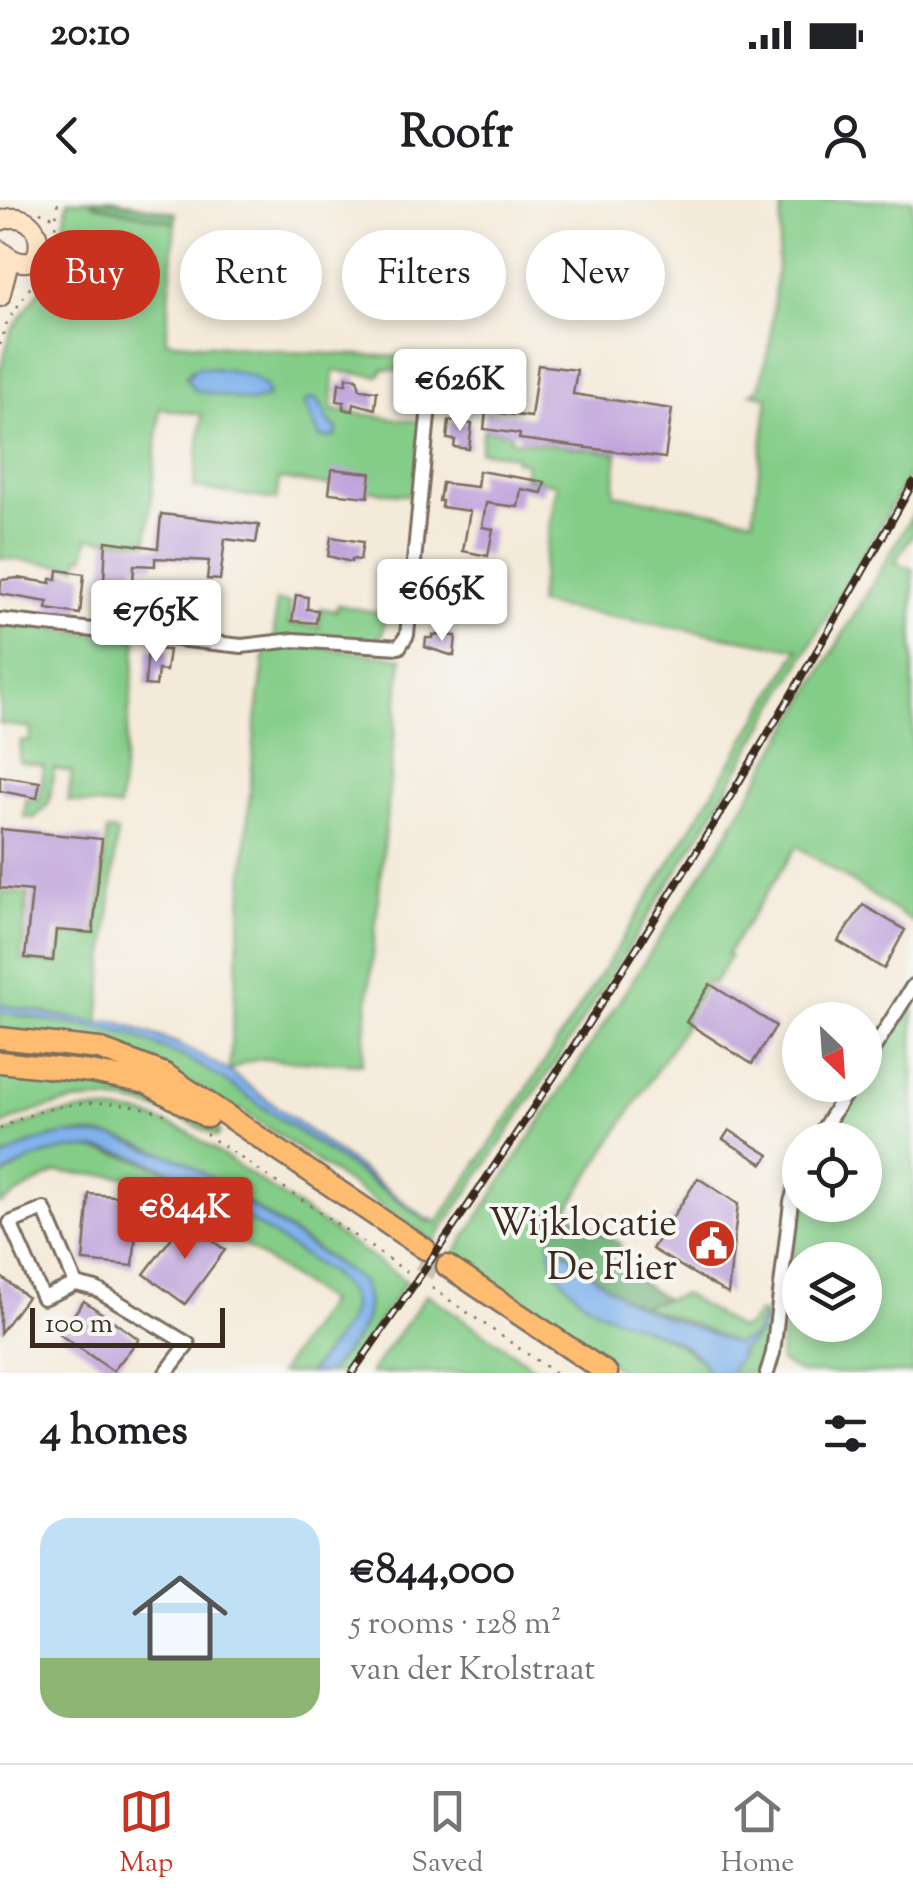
<!DOCTYPE html>
<meta charset="utf-8">
<style>
:root{--surface:#fff;--page:#f2f2f2;--text:#202124;--muted:#757577;--line:#e0e0e0;--accent:#c8321e}
body{margin:0;font-family:"Sorts Mill Goudy",serif;background:var(--page);color:var(--text);height:100vh;display:flex;flex-direction:column;font-size:38px;white-space:nowrap}
*{box-sizing:border-box;margin:0}
p{font-size:32px;color:var(--muted)}
.icon{flex:none;width:55px;height:55px;fill:none;stroke:currentColor;stroke-width:2;stroke-linecap:round;stroke-linejoin:round}
.map{position:relative;height:1173px;overflow:hidden}
.details{display:flex;flex-direction:column;background:var(--surface);flex:1}
.details>*{flex:none}
.guide{position:absolute;left:30px;top:30px;width:855px;height:90px;display:flex;gap:20px}
.needle{width:65px;rotate:155deg}
.buttons{position:absolute;left:782px;top:802px;display:grid;gap:20px}
.buttons a{display:grid;place-items:center;width:100px;height:100px;border-radius:50%;background:var(--surface);box-shadow:0 5px 15px #0003;font-size:50px}
.scale{position:absolute;left:30px;bottom:25px;width:195px;box-sizing:border-box;padding-left:10px;border:5px solid #3b2a1e;border-top:0;font-size:28px;line-height:35px;white-space:nowrap;color:#3b2a1e;-webkit-text-stroke:8px #f6f6f2;paint-order:stroke}
.price{position:absolute;translate:-50% -85px;padding:0 22px;border-radius:10px;background:#fff;color:#222;font-size:32px;line-height:65px;filter:drop-shadow(0 2px 5px #0008)}
.price::after{content:'';position:absolute;left:50%;top:60px;width:30px;height:22px;margin-left:-15px;background:inherit;clip-path:polygon(0 0,100% 0,50% 100%)}
.price.current{background:var(--accent);color:#fff}
ul{padding:0;list-style:none}
li{display:flex;align-items:center;gap:30px;height:250px;padding:0 40px}
li span{display:grid;place-items:center;flex:none;width:280px;height:200px;border-radius:30px;color:#555}
li>.icon{margin-inline-start:auto}
span .icon{width:120px;height:120px;fill:#fffc;stroke-width:1}
li b{font-size:42px}
h2{display:flex;justify-content:space-between;align-items:center;height:120px;padding:0 40px;font-size:42px}
.pill{padding:0 35px;border-radius:45px;background:var(--surface);box-shadow:0 5px 15px #0003;font-size:35px;line-height:90px}
.pill.current{background:var(--accent);color:#fff}
.status{display:flex;justify-content:space-between;align-items:center;height:70px;padding:0 50px;background:var(--surface);direction:ltr}
.status svg{height:28px;fill:currentColor}
header{display:flex;justify-content:space-between;align-items:center;height:130px;padding:0 40px;background:var(--surface);font-size:45px;font-weight:700}
.menu{display:flex;justify-content:space-around;align-items:center;height:140px;border-top:2px solid var(--line);background:var(--surface);font-size:28px;color:var(--muted)}
.menu a{display:grid;justify-items:center;gap:5px}
.menu .current{color:var(--accent)}
.map>svg:first-child{display:block}
.green{fill:#84cd88;stroke:#607c53;stroke-width:2.5;fill-rule:evenodd}
.forest{fill:#6bb074;stroke:#536d49;stroke-width:2.5}
.water{fill:#7fb2ec;stroke:#5d6e85;stroke-width:2.5}
.building{fill:#bea1da}
.lines{fill:none;stroke-linecap:round;stroke-linejoin:round}
.primary-tunnel{stroke:#cfc4b4;stroke-width:20;stroke-dasharray:20 10;stroke-linecap:butt}
.minor-casing{stroke:#7c6d5f;stroke-width:18}
.secondary-casing{stroke:#7c6d5f;stroke-width:22}
.primary-casing{stroke:#7c6d5f;stroke-width:25}
.path{stroke:#7c6d5f;stroke-width:2.5;stroke-dasharray:2.5 8;stroke-linecap:butt}
.minor{stroke:#fff;stroke-width:12}
.secondary{stroke:#ffe4c6;stroke-width:18}
.primary{stroke:#febc70;stroke-width:20}
.rail-casing{stroke:#3b2a1e;stroke-width:8}
.rail{stroke:#f6f6f2;stroke-width:4;stroke-dasharray:11;stroke-linecap:butt}
.labels{text-anchor:middle;stroke-width:8;stroke-linejoin:round;paint-order:stroke}
.poi-label{font-size:38px;fill:#3b2a1e;stroke:#f6f6f2;text-anchor:end}
</style>
<div class="status"><b>20:10</b><svg viewBox="0 0 49 12"><path d="M0 12V9h3v3zM5 12V6h3v6zM10 12V3h3v9zM15 12V0h3v12zM26 1h20v11H26zM47 4h2v5h-2z"/></svg></div>
<header><svg class="icon" aria-label="back" viewBox="0 0 24 24"><path d="M15 5l-7 7 7 7"/></svg>Roofr<svg class="icon" aria-label="person" viewBox="0 0 24 24"><circle cx="12" cy="8" r="4"/><path d="M4 21q1-7 8-7t8 7"/></svg></header>
<div class="map">
<svg width="913" height="1173" viewBox="0 0 913 1173">
<rect width="100%" height="100%" fill="#f6f6f2"/>
<filter id="ink" filterUnits="userSpaceOnUse"><feTurbulence type="fractalNoise" baseFrequency=".01" numOctaves="2"/><feDisplacementMap in="SourceGraphic" scale="20" xChannelSelector="R" yChannelSelector="G"/><feConvolveMatrix kernelMatrix="1 2 1 2 8 2 1 2 1" color-interpolation-filters="sRGB"/></filter>
<filter id="wash" filterUnits="userSpaceOnUse"><feTurbulence type="fractalNoise" baseFrequency=".0048" numOctaves="4" result="noise"/><feDisplacementMap in="SourceGraphic" scale="40" xChannelSelector="R" yChannelSelector="G"/><feGaussianBlur stdDeviation="2.25" result="paint"/><feColorMatrix in="noise" values="0 0 0 0 0 0 0 0 0 0 0 0 0 0 0 0 0 1.4 0 .05"/><feComposite in="paint" operator="in"/></filter>
<g filter="url(#wash)">
<rect width="100%" height="100%" fill="#f4ead9"/>
<g class="green">
<path d="M68 0H94L93 4 175 23 166 141 290 152 426 158 425 173 383 169 379 176 334 171 332 210 421 222 415 296 279 279 276 300 194 288 202 215 160 208 147 343 88 338 85 357H79L78 367 0 358V171L11 131 58 64ZM192 169 269 196 262 200 186 177Z"/>
<path d="M783 0H913V269L706 625 558 859 434 1042 240 909 234 911 189 883 0 832V812L129 834 184 857 220 877 429 1022 431 1019 437 1023C566 836 683 643 799 449L537 404 557 284 524 277 526 263 515 261V256L480 251 483 230 511 234V240L617 253 614 294 753 319 768 197 751 193 759 188 770 143Z"/>
<path d="M913 314V334L895 362 913 369V722L797 646 727 754 730 757 714 783 708 781 683 821 686 824 566 1012 558 1046 551 1041C565 1120 633 1113 687 1150 696 1156 704 1163 708 1173H624L453 1056 720 646Z"/>
<path d="M276 401 290 403 289 424 319 427 321 408 336 411 338 405 386 414 382 436 376 440 274 438Z"/>
<path d="M0 423 137 439 119 608 68 601 72 572 54 569 49 604 34 618 24 617 26 600H40L44 566 19 562 21 541H30L31 528 0 524Z"/>
<path d="M297 444 402 458 362 864 261 859 246 862 229 871 255 529 265 453 270 448Z"/>
<path d="M107 631 117 632 99 823 0 805V692L28 694 21 760 57 764 61 733 96 736Z"/>
<path d="M913 799V1173H801L779 1161 788 1098 800 1093V1125H865V1060H800V1083L790 1074 799 1000 800 997V1005H865V940H824L859 885H865V875Z"/>
<path d="M0 873C72 881 165 878 220 932L217 937C144 894 78 887 0 926Z"/>
<path d="M92 910 141 914 187 931 406 1081 344 1173H328C350 1143 381 1119 361 1081 330 1058 298 1037 266 1015 189 962 92 896 0 960V937C28 920 59 912 92 910Z"/>
<path d="M76 948C174 954 251 1021 330 1073 338 1081 352 1092 353 1105 354 1121 319 1159 309 1173H279L328 1102 146 978 56 972 0 1004V978L40 954Z"/>
<path d="M427 1094 542 1173H370Z"/>
<path d="M684 1094 739 1129 749 1125 757 1113 770 1114 769 1132 754 1173H730L741 1152 738 1151 761 1132 764 1117H761L754 1137 735 1144 696 1125 640 1106Z"/>
</g>
<g class="forest">
<path d="M94 0H113L176 13 175 23 93 4Z"/>
<path d="M557 1012H566L621 1044 610 1061 665 1099 640 1106C612 1092 547 1053 547 1020Z"/>
</g>
<g class="water">
<path d="M197 167C218 168 265 172 269 196L252 202 194 190 186 177Z"/>
<path d="M314 198C326 205 325 223 337 229L336 237 320 238 304 202Z"/>
<path d="M0 805 98 823 116 821 179 844 229 871 431 1022 222 879 184 857 129 834 0 812Z"/>
<path d="M69 934 115 937 185 961 361 1081C381 1119 350 1143 328 1173H309C319 1159 354 1121 352 1105 352 1092 338 1081 330 1073L187 980C124 944 61 934 0 978V960C22 945 43 938 69 934Z"/>
<path d="M551 1041C579 1060 601 1086 632 1103 665 1120 701 1127 734 1144L753 1138 763 1115C767 1133 753 1142 739 1151L741 1154 730 1173H708C695 1135 625 1126 594 1108 583 1101 573 1092 565 1082 553 1067 548 1057 551 1041Z"/>
</g>
<g id="blocks">
<g class="building">
<path d="M488 159 517 163 513 192 475 187V193L453 190 455 176 462 177V172L479 174 481 161Z"/>
<path d="M538 165 577 170 573 194 672 209 665 258 519 239 520 234 484 229 486 211 531 217Z"/>
<path d="M347 177 357 178 360 189 377 191 375 209 354 203 353 211 343 209 344 202 337 201 339 183 346 184Z"/>
<path d="M449 221 472 224 469 249 454 247 455 240 447 239Z"/>
<path d="M332 269 371 273 368 297 329 293Z"/>
<path d="M479 271 545 282 542 293 521 289 518 307 486 303 482 327 493 329 488 356 463 351 470 311 441 307 442 301H439L442 283 477 287Z"/>
<path d="M161 314 259 325 256 343 225 339 220 380 207 379 209 361 155 358V366L134 365 132 402 103 400 106 341 158 348Z"/>
<path d="M331 337 363 342 360 360 352 359 351 362 328 356Z"/>
<path d="M58 370 84 374 80 414 47 409 48 402 0 394 1 380 18 378 51 383V379H57Z"/>
<path d="M296 395 308 397 307 409 318 410 316 423 292 421Z"/>
<path d="M433 435 456 436 454 456 425 447 426 438H433Z"/>
<path d="M148 449 169 450 166 471 158 470 156 486 145 485Z"/>
<path d="M0 576 40 582 37 598 0 591Z"/>
<path d="M1 629 102 639 93 733 56 730 53 761 25 758 32 691 0 688Z"/>
<path d="M863 705 905 730 884 769 838 741Z"/>
<path d="M710 784 776 826 752 864 686 822Z"/>
<path d="M729 930 769 955 763 964 723 939Z"/>
<path d="M698 978 738 1004 728 1094 652 1049Z"/>
<path d="M89 994 139 998 133 1066 83 1061Z"/>
<path d="M185 1020 225 1050 185 1104 144 1074Z"/>
<path d="M0 1076 27 1097 0 1133Z"/>
<path d="M84 1101 139 1139 113 1171 59 1134Z"/>
</g>
</g>
</g>
<g filter="url(#ink)">
<use href="#blocks" fill-opacity="0" stroke="#7c6d5f" stroke-width="2.5"/>
<g class="lines">
<path class="primary-tunnel" d="M420 1060 441 1074"/>
<defs>
<g id="minor">
<path d="M0 420 242 446 294 440 399 447 407 435 432 174"/>
<path d="M865 862 913 786"/>
<path d="M816 940 851 885"/>
<path d="M76 1084 44 1009 10 1023 43 1098 76 1084 96 1089 188 1144 166 1173"/>
<path d="M767 1173 773 1153 791 1002 800 972"/>
</g>
<g id="secondary">
<path d="M0 21C52 0 51 95 0 50"/>
<path d="M0 97 10 58"/>
</g>
<g id="primary">
<path d="M0 838 99 849 165 874 425 1049"/>
<path d="M0 862 91 872 147 883 207 917"/>
<path d="M447 1066 607 1173"/>
</g>
</defs>
<use href="#minor" class="minor-casing"/>
<use href="#secondary" class="secondary-casing"/>
<use href="#primary" class="primary-casing"/>
<g class="path">
<path d="M40 12 56 18"/>
<path d="M54 37 58 0"/>
<path d="M0 145 7 122 40 73"/>
<path d="M0 929C50 900 113 895 167 915"/>
<path d="M206 934 410 1074"/>
<path d="M432 1088 555 1173"/>
</g>
<use href="#minor" class="minor"/>
<use href="#secondary" class="secondary"/>
<use href="#primary" class="primary"/>
<defs>
<path id="rail" d="M352 1173C555 887 741 590 913 283"/>
</defs>
<use href="#rail" class="rail-casing"/>
<use href="#rail" class="rail"/>
</g>
</g>
<defs>
<symbol id="civic-disc" viewBox="-11 -11 22 22"><circle r="9.5" fill="#c8321e" stroke="#f6f6f2"/><path d="M-.6-6.5H3V-4.5H.6V-3L4-1V1h2V6H-6V1h2V-1L-.6-3ZM-1.2 2.5V6h2.4V2.5Z" fill="#fff"/></symbol>
</defs>
<g fill-rule="evenodd">
<use href="#civic-disc" x="684" y="1016" width="55" height="55"/>
</g>
<g class="labels">
<g class="poi-label">
<text x="677" y="1035">Wijklocatie<tspan x="677" dy="44">De Flier</tspan></text>
</g>
</g>
</svg>
<div class="buttons">
<a><svg class="needle" viewBox="-14 -14 28 28"><path d="M0-13l5 13h-10z" fill="#e53935"/><path d="M0 13l5-13h-10z" fill="#757577"/></svg></a>
<a><svg class="icon" aria-label="locate" viewBox="0 0 24 24"><circle cx="12" cy="12" r="6"/><path d="M12 2v4M12 18v4M2 12h4M18 12h4"/></svg></a>
<a><svg class="icon" aria-label="layers" viewBox="0 0 24 24"><path d="M12 4l9 5-9 5-9-5zM3 14l9 5 9-5"/></svg></a>
</div>
<div class="scale">100 m</div>
<b class="price" style="left:460px;top:234px">€626K</b>
<b class="price" style="left:442px;top:444px">€665K</b>
<b class="price" style="left:156px;top:465px">€765K</b>
<b class="price current" style="left:185px;top:1062px">€844K</b>
<div class="guide">
<a class="pill current">Buy</a>
<a class="pill">Rent</a>
<a class="pill">Filters</a>
<a class="pill">New</a>
</div>
</div>
<section class="details">
<h2>4 homes<svg class="icon" aria-label="filters" viewBox="0 0 24 24"><path d="M4 7h16M4 17h16"/><circle cx="9" cy="7" r="2"/><circle cx="15" cy="17" r="2"/></svg></h2>
<ul>
<li><span style="background:linear-gradient(#bfe0f5 70%,#8fb573 0)"><svg class="icon" aria-label="home" viewBox="0 0 24 24"><path d="M3 11l9-7 9 7M6 9v11h12V9"/></svg></span><div><b>€844,000</b><p>5 rooms · 128 m²</p><p>van der Krolstraat</p></div></li>
</ul>
</section>
<nav class="menu">
<a class="current"><svg class="icon" aria-label="map" viewBox="0 0 24 24"><path d="M3 6l6-2 6 2 6-2v14l-6 2-6-2-6 2zM9 4v14M15 6v14"/></svg>Map</a>
<a><svg class="icon" aria-label="saved" viewBox="0 0 24 24"><path d="M7 4h10v16l-5-4-5 4z"/></svg>Saved</a>
<a><svg class="icon" aria-label="home" viewBox="0 0 24 24"><path d="M3 11l9-7 9 7M6 9v11h12V9"/></svg>Home</a>
</nav>
